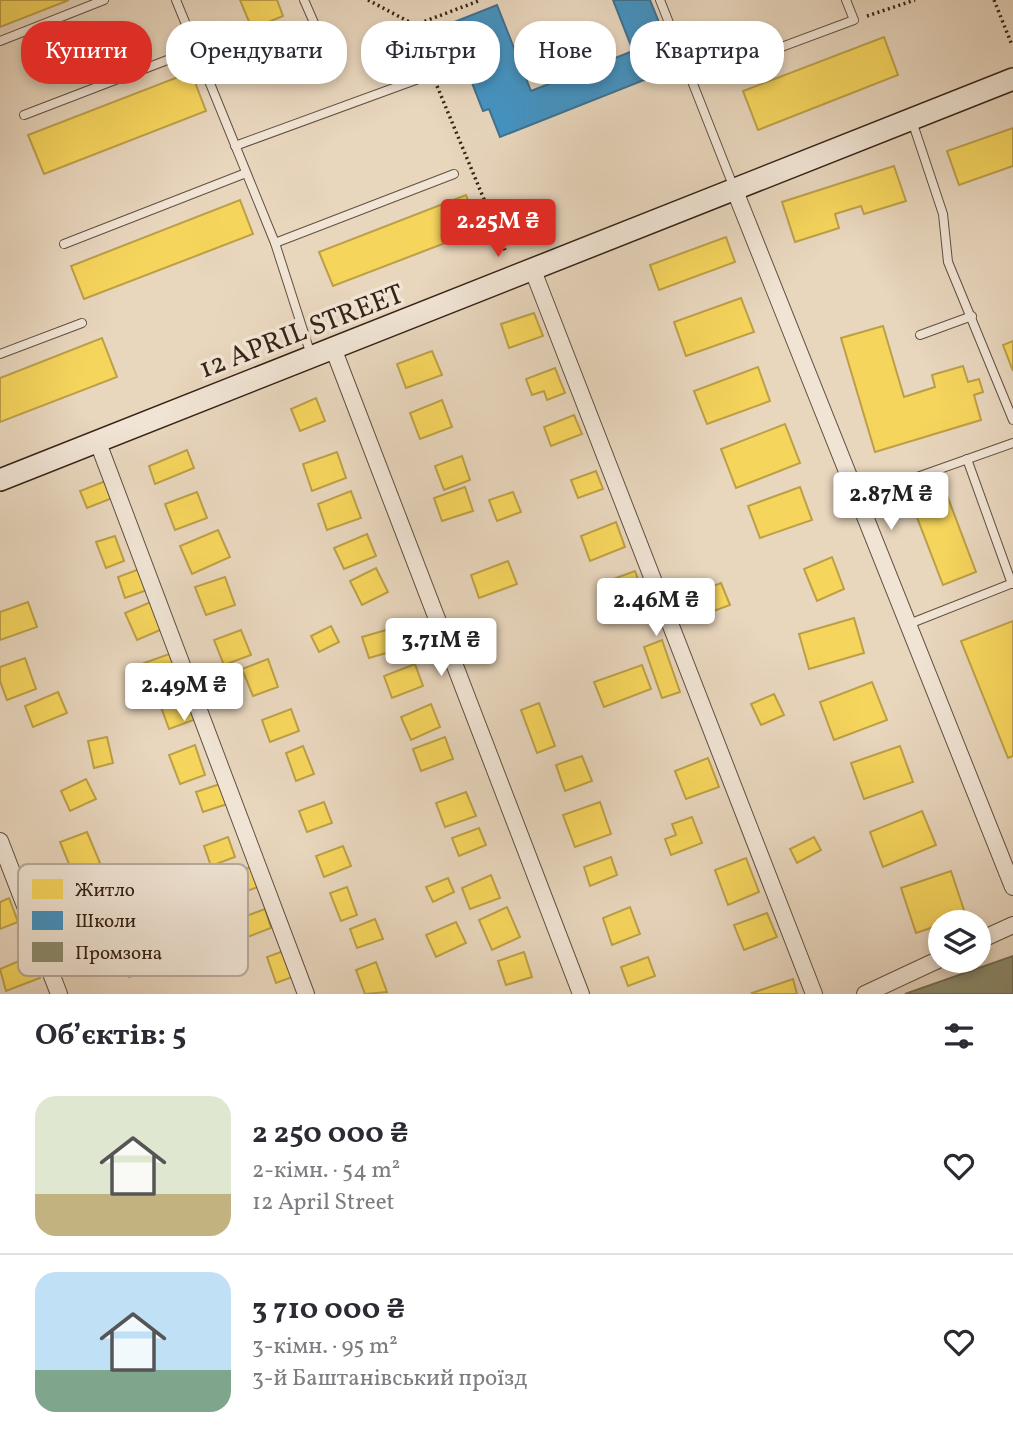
<!DOCTYPE html>
<html lang="uk">
<meta charset="utf-8">
<style>
:root{--surface:#fff;--page:#f2f2f3;--text:#2b2b33;--muted:#7c7c81;--line:#e1e1e2;--accent:#d93025}
body{margin:0;font-family:Vollkorn,serif;background:var(--page);color:var(--text);height:100vh;display:flex;flex-direction:column;font-size:26px;white-space:nowrap}
*{box-sizing:border-box;margin:0}
p{font-size:23px;color:var(--muted)}
.icon{flex:none;width:38px;height:38px;fill:none;stroke:currentColor;stroke-width:2;stroke-linecap:round;stroke-linejoin:round}
.map{position:relative;height:994px;overflow:hidden}
.panel{display:flex;flex-direction:column;background:var(--surface);flex:1}
.panel>*{flex:none}
.hud{position:absolute;left:21px;top:21px;width:971px;height:63px;display:flex;gap:14px}
.fabs{position:absolute;left:928px;top:910px;display:grid;gap:14px}
.fabs a{display:grid;place-items:center;width:63px;height:63px;border-radius:50%;background:var(--surface);box-shadow:0 4px 10px #0003;font-size:35px}
.price{position:absolute;translate:-50% -60px;padding:0 16px;border-radius:7px;background:#fff;color:#222;font-size:23px;line-height:46px;filter:drop-shadow(0 2px 4px #0008)}
.price::after{content:'';position:absolute;left:50%;top:42px;width:21px;height:16px;margin-left:-10px;background:inherit;clip-path:polygon(0 0,100% 0,50% 100%)}
.price.active{background:var(--accent);color:#fff}
ul{padding:0;list-style:none}
li{display:flex;align-items:center;gap:21px;height:175px;padding:0 35px}
li+li{border-top:2px solid var(--line)}
li span{display:grid;place-items:center;flex:none;width:196px;height:140px;border-radius:21px;color:#555}
li>.icon{margin-inline-start:auto}
span .icon{width:84px;height:84px;fill:#fffc;stroke-width:1}
li b{font-size:30px}
h2{display:flex;justify-content:space-between;align-items:center;height:84px;padding:0 35px;font-size:30px}
.pill{padding:0 24px;border-radius:28px;background:var(--surface);box-shadow:0 4px 10px #0003;font-size:24px;line-height:63px}
.pill.active{background:var(--accent);color:#fff}
.map>svg:first-child{display:block}
.homes{fill:#f6d55c;stroke:#bc9f47;stroke-width:2}
.schools{fill:#4393c3;stroke:#3f718f;stroke-width:2}
.industry{fill:#8c8c6e;stroke:#726c54;stroke-width:2}
.lines{fill:none;stroke-linecap:round;stroke-linejoin:round}
.lane-casing{stroke:#624f40;stroke-width:10}
.street-casing{stroke:#624f40;stroke-width:18}
.secondary-casing{stroke:#362216;stroke-width:24}
.path{stroke:#362216;stroke-width:3.5;stroke-dasharray:2 3.5;stroke-linecap:butt}
.lane{stroke:#f0e4d4;stroke-width:8}
.street{stroke:#f0e4d4;stroke-width:16}
.secondary{stroke:#f0e4d4;stroke-width:21}
.labels{text-anchor:middle;stroke-width:7;stroke-linejoin:round;paint-order:stroke}
.street-label{font-size:28px;fill:#362216;stroke:#f0e4d4}
.key{fill:#f0e4d4;stroke:#b8aa9b;stroke-width:2}
.key-label{font-size:19px;fill:#362216}
</style>
<div class="map">
<svg width="1013" height="994" viewBox="0 0 1013 994">
<rect width="100%" height="100%" fill="#e8d6bd"/>
<filter id="stains"><feTurbulence type="fractalNoise" baseFrequency=".00286" numOctaves="4"/><feColorMatrix values="0 0 0 0 .2 0 0 0 0 .09 0 0 0 0 .02 0 0 0 .5 -.17"/></filter>
<radialGradient id="worn" r=".72"><stop offset=".6" stop-color="#630" stop-opacity="0"/><stop offset="1" stop-color="#630" stop-opacity=".3"/></radialGradient>
<g class="homes">
<path d="M0 0H69L0 27Z"/>
<path d="M240 0H277L283 16 252 29Z"/>
<path d="M884 37 898 75 758 130 743 91Z"/>
<path d="M191 72 206 111 44 174 28 135Z"/>
<path d="M1013 128V166L959 185 947 151Z"/>
<path d="M894 166 906 201 864 214 861 206 835 214 839 228 795 242 782 202Z"/>
<path d="M466 195 479 230 333 286 319 252Z"/>
<path d="M240 200 253 234 84 299 71 266Z"/>
<path d="M726 237 735 262 659 290 650 265Z"/>
<path d="M741 298 754 332 686 356 674 322Z"/>
<path d="M534 313 543 336 509 348 501 324Z"/>
<path d="M883 326 904 397 935 387 932 375 963 366 968 382 979 379 983 392 974 395 981 420 875 452 841 338Z"/>
<path d="M102 338 117 377 0 422V378Z"/>
<path d="M1013 341V371L1003 345Z"/>
<path d="M432 351 442 375 406 388 397 364Z"/>
<path d="M758 367 770 401 707 424 694 391Z"/>
<path d="M555 368 565 393 547 400 544 391 532 395 526 379Z"/>
<path d="M316 398 325 421 300 431 291 409Z"/>
<path d="M442 400 452 427 420 439 410 413Z"/>
<path d="M574 415 582 434 551 446 544 427Z"/>
<path d="M785 424 800 463 736 488 721 449Z"/>
<path d="M187 450 194 468 155 484 149 466Z"/>
<path d="M337 452 346 478 312 491 303 464Z"/>
<path d="M462 456 470 480 444 490 435 466Z"/>
<path d="M596 471 603 489 578 498 571 480Z"/>
<path d="M108 480 115 497 87 508 80 491Z"/>
<path d="M942 482 976 572 943 585 908 494Z"/>
<path d="M465 487 473 511 442 521 434 498Z"/>
<path d="M800 487 812 520 760 538 748 506Z"/>
<path d="M351 491 361 518 327 530 318 504Z"/>
<path d="M197 492 207 518 175 530 165 504Z"/>
<path d="M513 492 521 512 497 521 489 500Z"/>
<path d="M616 522 625 547 590 561 581 536Z"/>
<path d="M218 530 230 557 192 574 180 546Z"/>
<path d="M367 534 376 556 344 569 334 548Z"/>
<path d="M115 536 124 561 106 568 96 542Z"/>
<path d="M832 557 844 589 817 601 804 569Z"/>
<path d="M508 561 517 584 479 598 471 575Z"/>
<path d="M142 568 150 589 125 598 118 577Z"/>
<path d="M376 568 388 592 362 605 350 581Z"/>
<path d="M635 571 642 591 613 602 605 582Z"/>
<path d="M225 577 235 605 206 615 195 587Z"/>
<path d="M721 583 730 605 703 615 695 593Z"/>
<path d="M153 601 165 628 137 640 125 613Z"/>
<path d="M28 602 37 627 0 640V612Z"/>
<path d="M854 618 864 653 809 669 799 634Z"/>
<path d="M1013 621V756L1008 758 961 641Z"/>
<path d="M331 626 339 642 319 652 311 636Z"/>
<path d="M393 628 400 649 369 658 362 637Z"/>
<path d="M241 630 251 655 224 665 214 640Z"/>
<path d="M662 640 680 692 662 698 644 647Z"/>
<path d="M172 653 182 683 154 693 144 663Z"/>
<path d="M25 658 36 689 7 700 0 681V667Z"/>
<path d="M268 659 278 687 253 696 242 669Z"/>
<path d="M415 664 423 686 392 698 384 676Z"/>
<path d="M642 665 651 689 604 707 594 682Z"/>
<path d="M872 682 887 720 834 740 820 702Z"/>
<path d="M58 692 67 713 33 727 25 706Z"/>
<path d="M190 693 199 718 169 729 160 704Z"/>
<path d="M774 694 784 715 761 725 751 704Z"/>
<path d="M539 703 555 746 537 753 521 710Z"/>
<path d="M431 704 440 727 411 740 401 717Z"/>
<path d="M291 709 299 731 270 742 262 720Z"/>
<path d="M107 737 113 763 94 768 88 741Z"/>
<path d="M445 737 453 759 421 771 413 749Z"/>
<path d="M195 745 205 775 180 784 169 755Z"/>
<path d="M303 746 314 774 296 781 286 753Z"/>
<path d="M900 746 913 782 864 799 851 763Z"/>
<path d="M582 756 592 781 565 791 556 765Z"/>
<path d="M708 758 719 787 686 799 675 771Z"/>
<path d="M86 779 96 799 70 811 61 791Z"/>
<path d="M223 783 230 803 203 812 196 792Z"/>
<path d="M466 792 476 816 445 827 436 803Z"/>
<path d="M324 802 332 823 307 832 299 811Z"/>
<path d="M600 802 611 834 575 847 563 815Z"/>
<path d="M922 811 936 845 883 867 870 832Z"/>
<path d="M692 817 702 843 671 855 665 839 676 835 672 824Z"/>
<path d="M479 828 486 845 459 856 452 838Z"/>
<path d="M87 832 100 863 73 874 60 842Z"/>
<path d="M228 837 235 857 211 866 204 846Z"/>
<path d="M814 837 821 850 797 863 790 849Z"/>
<path d="M343 846 351 866 324 877 316 856Z"/>
<path d="M611 857 617 875 590 886 584 867Z"/>
<path d="M746 858 759 892 728 905 715 870Z"/>
<path d="M254 866 261 886 238 894 231 874Z"/>
<path d="M951 871 966 916 916 933 901 888Z"/>
<path d="M491 875 500 898 470 909 462 888Z"/>
<path d="M448 878 454 892 433 902 426 887Z"/>
<path d="M347 887 357 915 341 921 330 893Z"/>
<path d="M9 898 18 922 0 929V902Z"/>
<path d="M507 907 520 937 492 950 479 920Z"/>
<path d="M630 907 640 934 612 945 603 918Z"/>
<path d="M265 909 271 928 245 938 238 919Z"/>
<path d="M767 913 777 937 744 950 734 925Z"/>
<path d="M375 919 383 939 357 948 350 929Z"/>
<path d="M456 922 466 943 436 957 426 935Z"/>
<path d="M150 944 158 967 129 977 121 954Z"/>
<path d="M286 950 295 976 276 983 267 957Z"/>
<path d="M524 952 532 977 506 985 498 961Z"/>
<path d="M31 956 40 978 6 991 0 969Z"/>
<path d="M648 957 655 976 628 986 621 967Z"/>
<path d="M376 962 387 992 365 994 356 970Z"/>
<path d="M793 979 797 994H753L752 993Z"/>
</g>
<path class="schools" d="M613 0H650L677 67 500 137 489 109 483 111 449 24 497 5 531 91 633 51Z"/>
<path class="industry" d="M1013 956V994H905Z"/>
<g class="lines">
<defs>
<g id="lane">
<path d="M176 0 275 243 311 355"/>
<path d="M660 0 734 188"/>
<path d="M0 41 104 0"/>
<path d="M201 62 315 25 304 0"/>
<path d="M693 80 854 20 846 0"/>
<path d="M24 115 196 49"/>
<path d="M912 121 943 214 948 262 1013 420"/>
<path d="M235 146 432 74"/>
<path d="M275 243 454 174"/>
<path d="M64 244 246 173"/>
<path d="M920 335 972 316"/>
<path d="M0 354 82 323"/>
<path d="M967 459 1012 584"/>
<path d="M858 498 1013 443"/>
<path d="M909 624 1013 583"/>
</g>
<g id="street">
<path d="M735 191 1013 887"/>
<path d="M532 268 814 994"/>
<path d="M333 348 581 994"/>
<path d="M97 440 306 994"/>
<path d="M0 841 59 994"/>
<path d="M978 941 1013 925"/>
<path d="M865 994 940 959"/>
</g>
<path id="secondary" d="M0 480 1013 79"/>
</defs>
<use href="#lane" class="lane-casing"/>
<use href="#street" class="street-casing"/>
<use href="#secondary" class="secondary-casing"/>
<g class="path">
<path d="M368 0 415 25"/>
<path d="M994 0 1012 45"/>
<path d="M867 16 915 0"/>
<path d="M428 62 415 25 481 0"/>
<path d="M437 86 505 250"/>
</g>
<use href="#lane" class="lane"/>
<use href="#street" class="street"/>
<use href="#secondary" class="secondary"/>
</g>
<g class="labels">
<g class="street-label">
<text transform="translate(301 330) rotate(-21)" y="10">12 APRIL STREET</text>
</g>
</g>
<rect x="18" y="864" width="230" height="112" rx="10" class="key"/>
<rect x="32" y="879" width="31" height="20" fill="#f6d55c"/>
<rect x="32" y="911" width="31" height="19" fill="#4393c3"/>
<rect x="32" y="942" width="31" height="20" fill="#8c8c6e"/>
<g class="key-label">
<text x="75" y="896">Житло</text>
<text x="75" y="927">Школи</text>
<text x="75" y="959">Промзона</text>
</g>
<rect width="100%" height="100%" filter="url(#stains)"/>
<rect width="100%" height="100%" fill="url(#worn)"/>
</svg>
<div class="fabs">
<a><svg class="icon" aria-label="layers" viewBox="0 0 24 24"><path d="M12 4l9 5-9 5-9-5zM3 14l9 5 9-5"/></svg></a>
</div>
<b class="price active" style="left:498px;top:259px">2.25M ₴</b>
<b class="price" style="left:891px;top:532px">2.87M ₴</b>
<b class="price" style="left:656px;top:638px">2.46M ₴</b>
<b class="price" style="left:441px;top:678px">3.71M ₴</b>
<b class="price" style="left:184px;top:723px">2.49M ₴</b>
<div class="hud">
<a class="pill active">Купити</a>
<a class="pill">Орендувати</a>
<a class="pill">Фільтри</a>
<a class="pill">Нове</a>
<a class="pill">Квартира</a>
</div>
</div>
<section class="panel">
<h2>Об’єктів: 5<svg class="icon" aria-label="filters" viewBox="0 0 24 24"><path d="M4 7h16M4 17h16"/><circle cx="9" cy="7" r="2"/><circle cx="15" cy="17" r="2"/></svg></h2>
<ul>
<li><span style="background:linear-gradient(#dfe7d0 70%,#c2b280 0)"><svg class="icon" aria-label="home" viewBox="0 0 24 24"><path d="M3 11l9-7 9 7M6 9v11h12V9"/></svg></span><div><b>2 250 000 ₴</b><p>2-кімн. · 54 m²</p><p>12 April Street</p></div><svg class="icon" aria-label="heart" viewBox="0 0 24 24"><path d="M12 20l-8-8c-3-5 5-10 8-4 3-6 11-1 8 4z"/></svg></li>
<li><span style="background:linear-gradient(#bfe0f5 70%,#7fa58c 0)"><svg class="icon" aria-label="home" viewBox="0 0 24 24"><path d="M3 11l9-7 9 7M6 9v11h12V9"/></svg></span><div><b>3 710 000 ₴</b><p>3-кімн. · 95 m²</p><p>3-й Баштанівський проїзд</p></div><svg class="icon" aria-label="heart" viewBox="0 0 24 24"><path d="M12 20l-8-8c-3-5 5-10 8-4 3-6 11-1 8 4z"/></svg></li>
</ul>
</section>
